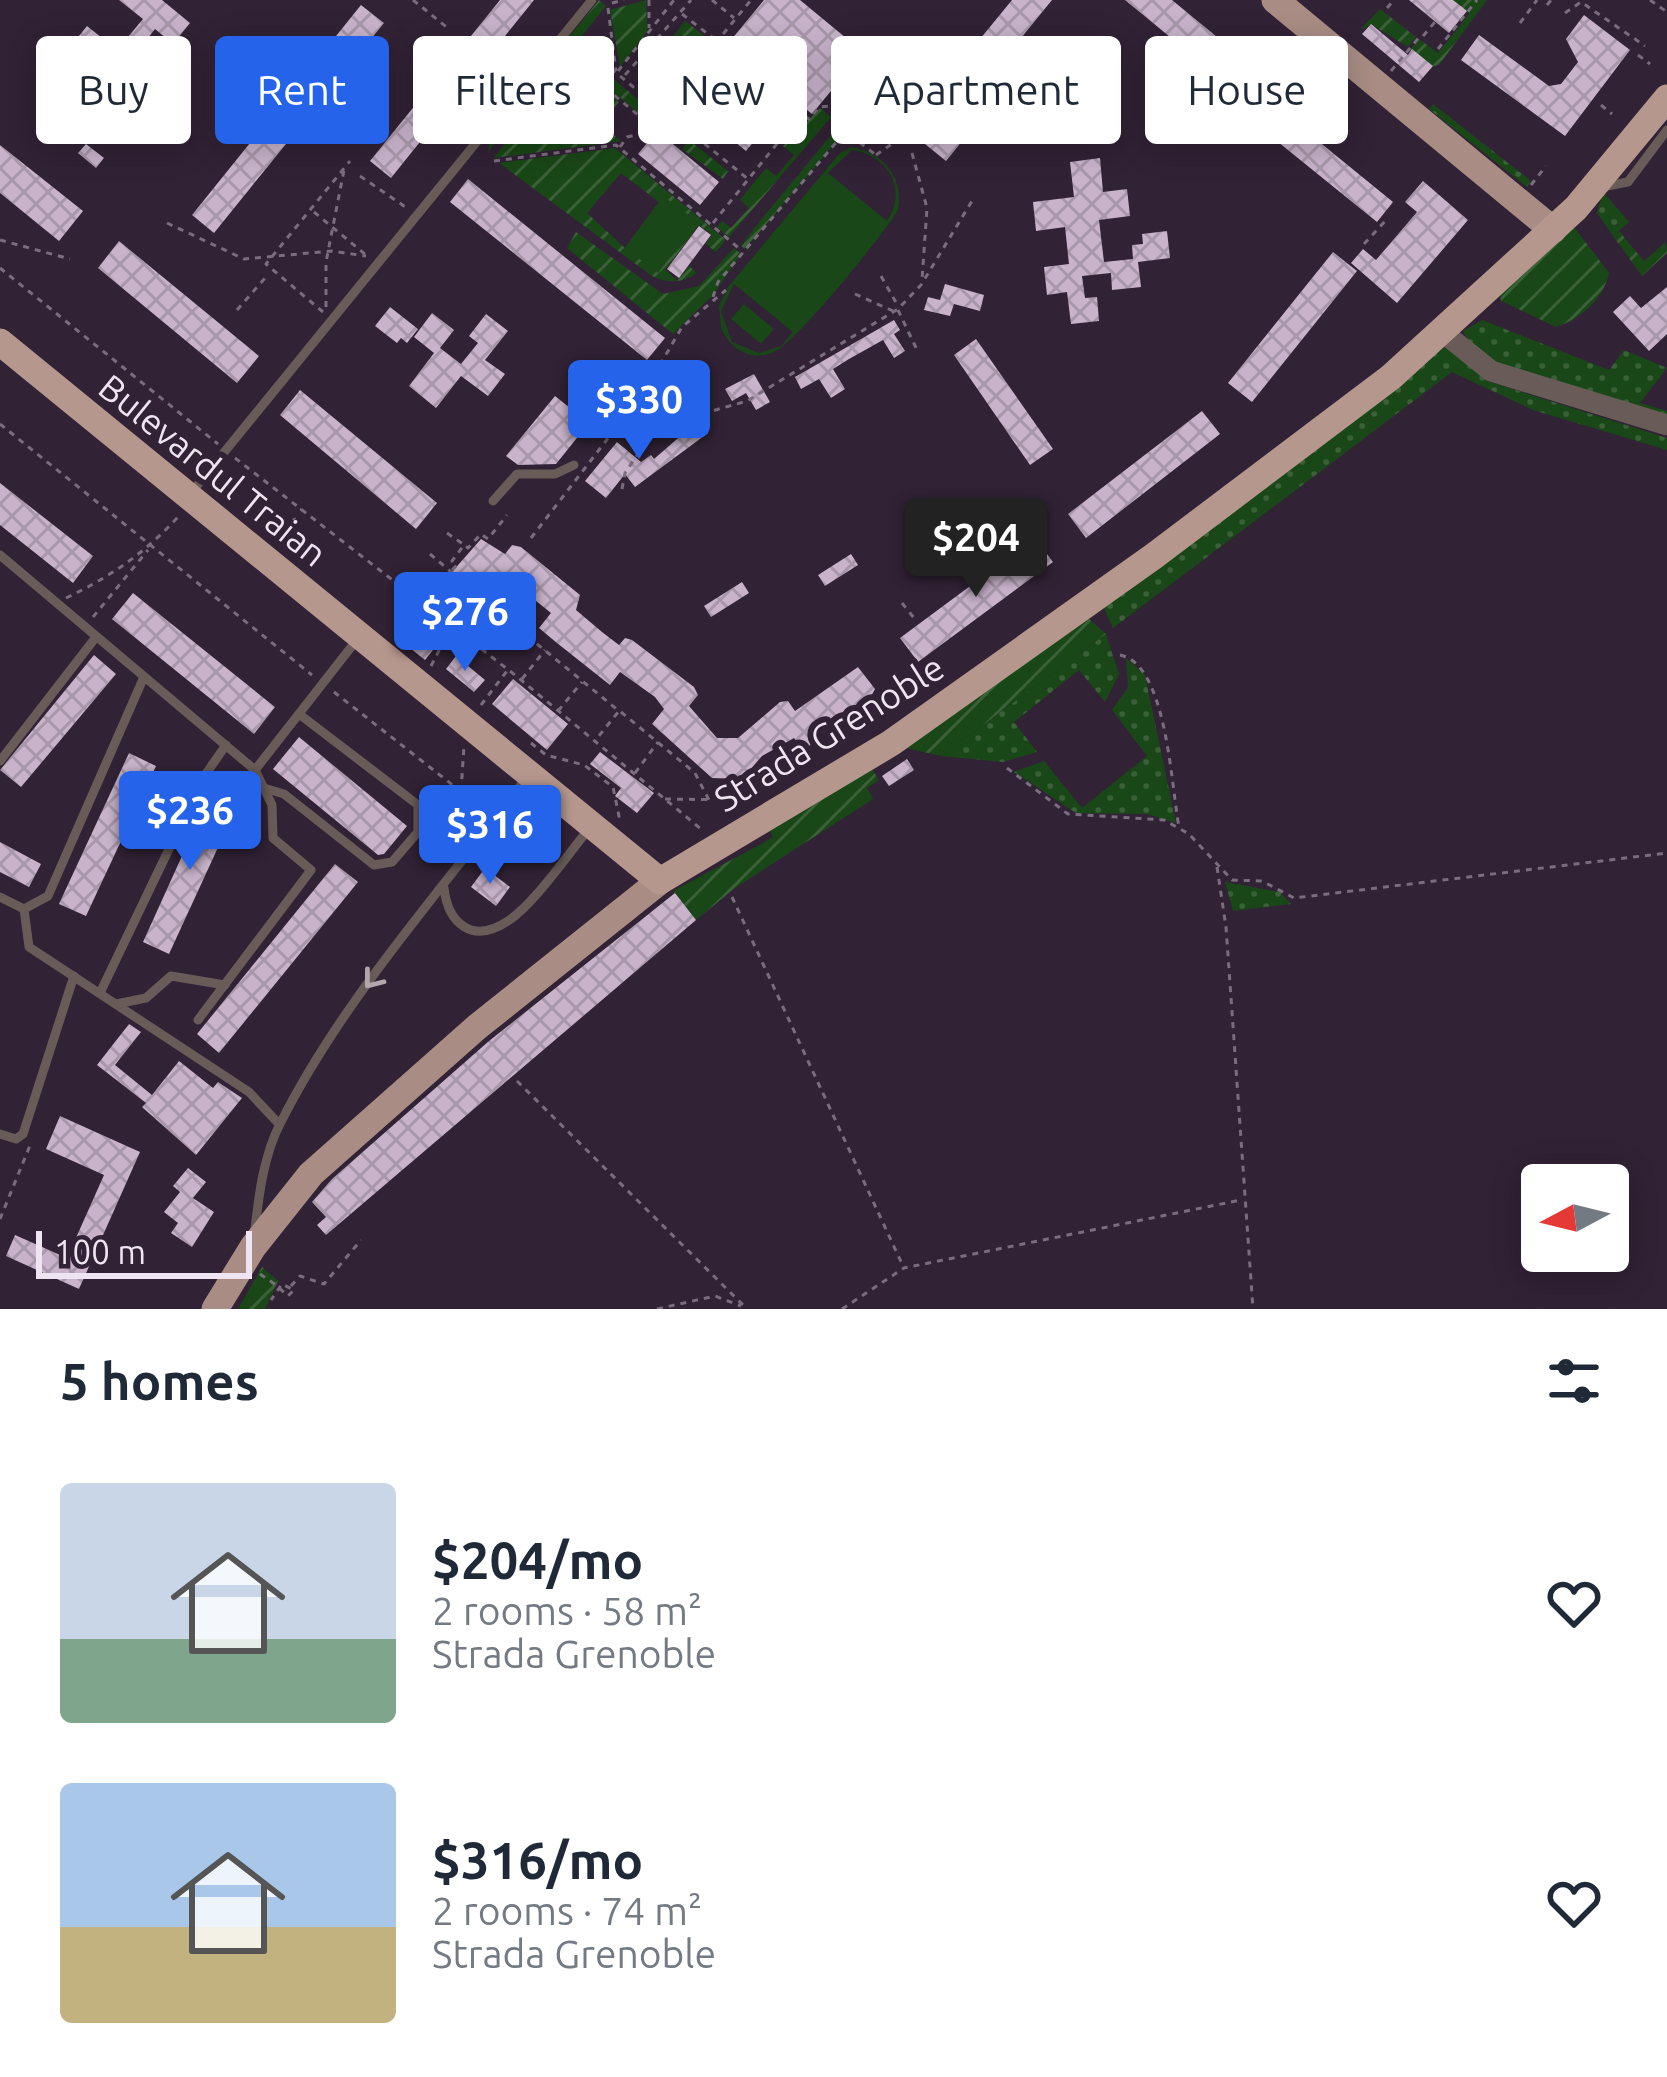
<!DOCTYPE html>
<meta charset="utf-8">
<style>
:root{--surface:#fff;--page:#f2f2f3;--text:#1f2937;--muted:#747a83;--accent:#2563eb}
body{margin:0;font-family:Ubuntu,sans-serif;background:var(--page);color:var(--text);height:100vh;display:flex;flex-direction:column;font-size:45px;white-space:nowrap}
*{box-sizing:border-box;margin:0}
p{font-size:39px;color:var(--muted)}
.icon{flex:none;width:66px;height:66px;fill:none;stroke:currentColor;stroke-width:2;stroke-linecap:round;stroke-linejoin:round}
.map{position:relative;height:1309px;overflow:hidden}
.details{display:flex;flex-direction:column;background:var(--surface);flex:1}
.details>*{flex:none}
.top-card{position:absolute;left:36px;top:36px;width:1596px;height:108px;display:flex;gap:24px}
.needle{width:78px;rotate:263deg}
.fabs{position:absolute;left:1521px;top:1164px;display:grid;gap:24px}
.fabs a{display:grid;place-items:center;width:108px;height:108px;border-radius:12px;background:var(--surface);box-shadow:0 6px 30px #0003;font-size:60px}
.scale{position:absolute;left:36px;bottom:30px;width:216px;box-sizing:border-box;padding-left:12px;border:6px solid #efe4f1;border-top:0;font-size:33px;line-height:42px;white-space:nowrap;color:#efe4f1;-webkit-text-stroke:9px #312235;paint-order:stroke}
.price{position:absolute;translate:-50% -102px;padding:0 27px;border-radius:12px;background:var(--accent);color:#fff;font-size:39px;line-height:78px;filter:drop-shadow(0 3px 6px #0008)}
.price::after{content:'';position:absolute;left:50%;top:72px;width:36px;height:27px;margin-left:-18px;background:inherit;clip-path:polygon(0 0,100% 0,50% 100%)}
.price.active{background:#222;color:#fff}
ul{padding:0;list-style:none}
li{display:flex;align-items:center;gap:36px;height:300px;padding:0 60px}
li span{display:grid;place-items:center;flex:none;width:336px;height:240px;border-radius:12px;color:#555}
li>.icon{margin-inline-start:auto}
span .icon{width:144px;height:144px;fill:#fffc;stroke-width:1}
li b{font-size:51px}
h2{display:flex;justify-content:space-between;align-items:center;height:144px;padding:0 60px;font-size:51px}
.tag{padding:0 42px;border-radius:12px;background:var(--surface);box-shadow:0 6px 30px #0003;font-size:42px;line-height:108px}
.tag.active{background:var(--accent);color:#fff}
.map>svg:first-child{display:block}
.grass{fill:url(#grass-dots)}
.garden{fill:url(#garden-furrows);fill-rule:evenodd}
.pitch{fill:#194717;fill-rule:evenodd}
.building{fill:url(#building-cross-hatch)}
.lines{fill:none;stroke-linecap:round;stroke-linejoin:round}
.path{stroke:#7a6d7d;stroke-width:3;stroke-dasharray:6 6;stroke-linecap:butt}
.service{stroke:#695b57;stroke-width:9}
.tertiary{stroke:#695b57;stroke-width:21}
.primary{stroke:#a98d85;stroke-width:27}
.trunk{stroke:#b6978e;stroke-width:27}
.oneway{stroke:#b3a6ac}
.labels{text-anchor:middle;stroke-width:12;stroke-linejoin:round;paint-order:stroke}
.street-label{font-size:36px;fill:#efe4f1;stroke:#312235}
</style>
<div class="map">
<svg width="1667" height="1309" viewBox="0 0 1667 1309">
<defs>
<pattern id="grass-dots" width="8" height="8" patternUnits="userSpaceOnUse" patternTransform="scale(3)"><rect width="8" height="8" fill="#194717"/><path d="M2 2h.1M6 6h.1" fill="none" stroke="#3b6139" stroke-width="1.8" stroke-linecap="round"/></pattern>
<pattern id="garden-furrows" width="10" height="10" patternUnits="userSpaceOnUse" patternTransform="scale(3)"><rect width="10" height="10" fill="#194717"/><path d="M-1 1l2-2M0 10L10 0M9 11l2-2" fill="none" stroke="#3b6139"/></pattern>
<pattern id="building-cross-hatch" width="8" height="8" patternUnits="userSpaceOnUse" patternTransform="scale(3)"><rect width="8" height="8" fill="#c8b3cb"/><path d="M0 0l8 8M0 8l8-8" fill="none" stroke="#a897aa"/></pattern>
</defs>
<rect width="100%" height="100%" fill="#312235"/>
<g class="grass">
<path d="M1433 104 1531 181 1527 187 1429 109Z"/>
<path d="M1603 192 1629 222 1613 236 1597 213Z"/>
<path d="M1482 320 1609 370 1624 350 1667 368 1640 403 1667 411V417C1617 402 1485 379 1463 331Z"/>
<path d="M1444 346 1487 381 1667 438V450L1533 410 1452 372 1113 628 1103 606Z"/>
<path d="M1106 634 1119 674 1105 702 1079 670 1014 722 1037 752 1003 762 941 756Z"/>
<path d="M1126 658 1145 675 1176 823 1147 814 1076 813 1014 772 1044 761 1082 808 1147 756 1112 710 1128 687Z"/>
<path d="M1225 882 1280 892 1291 904 1233 911Z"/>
</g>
<g class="garden">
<path d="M599 0 606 6 488 152 492 132Z"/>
<path d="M646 0 647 32 620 67 610 10Z"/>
<path d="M1453 0H1487L1439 65 1433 66 1411 49 1419 39 1438 53 1469 14Z"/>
<path d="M1380 9 1416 37 1408 47 1372 25 1360 30Z"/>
<path d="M685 21 706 37 687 61 666 45Z"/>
<path d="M578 49 648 108 642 116 572 57Z"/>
<path d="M724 49 738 59 717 85 704 75Z"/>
<path d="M569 61 619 102 601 124 621 141 494 158Z"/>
<path d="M748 67 787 98 766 124 724 96Z"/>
<path d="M820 108 831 117 729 237 717 227 722 221 731 228 749 208 740 200 766 168 776 176 794 155 783 146Z"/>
<path d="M842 122 848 128 745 249 741 246 756 227 740 245Z"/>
<path d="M689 140 728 171 723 179 682 149Z"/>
<path d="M615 148 726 240 716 252 706 244 712 235 699 225 665 270 677 280 689 266 697 273C681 283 669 284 652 276L499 163ZM621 173 659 202 663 197 625 248 587 213Z"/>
<path d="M1574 227 1609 273C1604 298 1581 319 1556 327L1501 301 1500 295Z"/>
<path d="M1619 231 1644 261 1666 242 1667 253 1642 276 1613 236Z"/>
<path d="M576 232 663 294 699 286 734 248 741 254 713 295 673 334 567 248Z"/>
<path d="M1088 618 1106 634 941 756 906 748Z"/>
<path d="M872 769 879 780 867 788 873 799 735 888 696 920 673 891 763 843 773 837 770 831Z"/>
<path d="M262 1267 278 1281 265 1309H238Z"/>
</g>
<g class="pitch">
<path d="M852 147C884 153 904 178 898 210 884 234 796 343 774 352 751 362 730 349 721 328L719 306 728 287 840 153ZM852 150C889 155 908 190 887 221L828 173ZM734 284 793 332 781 346 759 353 732 342 721 311Z"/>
<path d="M663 196 697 221 658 273 625 248Z"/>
<path d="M744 304 774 329 761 344 731 319Z"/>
</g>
<g class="building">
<path d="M119 0H162L190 23 173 44 155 29 130 61 148 76 131 97 70 47 87 26 117 50 143 19Z"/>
<path d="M500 0H534L391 178 370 161Z"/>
<path d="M764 0H800L863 52 812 114 726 46Z"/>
<path d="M1012 0H1052L995 70 1010 82 946 161 925 144 989 65 971 50Z"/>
<path d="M1125 0H1172L1273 83 1263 96 1393 202 1377 222 1246 116 1254 106Z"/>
<path d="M1409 0H1453L1467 11 1449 33Z"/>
<path d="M361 5 384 23 214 233 192 215Z"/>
<path d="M1584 15 1630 50 1565 136 1461 60 1479 35 1549 86 1561 84 1578 62 1566 39Z"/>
<path d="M1371 24 1408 55 1412 49 1433 66 1419 82 1362 34Z"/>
<path d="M700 79 764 129 746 151 683 99Z"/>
<path d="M657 131 719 182 700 205 638 154Z"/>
<path d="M86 144 104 158 96 168 78 153Z"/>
<path d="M0 145 83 211 59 241 0 193Z"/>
<path d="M1100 158 1103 192 1127 189 1130 216 1099 220 1104 262 1133 259 1132 245 1143 244 1142 234 1167 231 1170 258 1138 262 1141 287 1112 290 1111 273 1082 276 1085 298 1097 297 1099 321 1071 324 1067 292 1047 295 1044 267 1069 264 1065 227 1036 231 1033 202 1074 197 1070 162Z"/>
<path d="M468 179 665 338 647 360 450 202Z"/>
<path d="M1423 181 1468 220 1397 303 1351 263 1363 249 1376 260 1417 212 1405 202Z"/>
<path d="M699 226 711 235 679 278 667 269Z"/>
<path d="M119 241 259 356 237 383 98 268Z"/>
<path d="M1333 252 1357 271 1252 402 1228 383Z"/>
<path d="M945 284 984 295 980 311 954 304 950 316 924 310 928 297 940 300Z"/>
<path d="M1667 287V334L1649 351 1613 312 1630 296 1641 308Z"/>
<path d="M390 307 418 329 407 343 401 338 397 343 375 326Z"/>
<path d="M432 313 454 330 440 348 461 364 478 343 469 336 486 314 508 331 485 360 505 374 488 396 461 376 436 408 409 386 434 353 414 337Z"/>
<path d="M894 320 900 330 894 334 905 351 894 358 883 340 849 359 833 369 845 389 831 398 819 379 801 389 795 377Z"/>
<path d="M976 339 1053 449 1030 465 954 355Z"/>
<path d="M754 374 770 402 756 410 746 393 732 401 725 389Z"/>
<path d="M300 390 437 503 416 529 280 415Z"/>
<path d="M555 396 589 423 556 464 518 465 506 456Z"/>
<path d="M1202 411 1220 434 1086 538 1068 514Z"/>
<path d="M699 420 708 433 635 487 625 474 606 498 585 481 617 442 641 462 651 455 654 459Z"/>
<path d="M0 483 93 556 73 583 0 525Z"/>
<path d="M1035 538 1053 562 918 662 900 638Z"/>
<path d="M481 539 505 554 512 545 521 547 580 595 576 610 602 632 619 645 625 638 632 640 694 687 698 695 689 706 717 738H738L780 702 788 701 795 711 858 667 875 689 867 704 820 734 804 752 794 738 762 756 742 779 712 778 652 724 664 709 655 697 620 672 610 685 557 643 539 628 551 613 520 588 507 580 483 609 498 621 481 642 429 598Z"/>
<path d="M851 554 858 565 825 586 818 575Z"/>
<path d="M742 582 749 593 711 617 704 606Z"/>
<path d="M133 593 275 707 254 734 112 619Z"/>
<path d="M412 625 437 645 425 660 400 640Z"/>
<path d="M94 655 116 674 21 787 0 770Z"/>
<path d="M456 656 485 680 474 692 446 669Z"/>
<path d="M513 679 568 724 547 750 492 704Z"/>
<path d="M299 737 407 826 384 854 378 855 273 769Z"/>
<path d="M600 752 654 793 637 813 615 796 621 788 590 764Z"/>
<path d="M129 753 156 766 86 916 59 904Z"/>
<path d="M907 759 914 770 889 786 882 776Z"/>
<path d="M211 792 238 804 169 954 143 942Z"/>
<path d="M0 842 41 864 29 887 0 872Z"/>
<path d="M335 864 358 882 219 1053 197 1034Z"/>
<path d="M485 868 510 887 496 906 471 887Z"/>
<path d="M675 893 696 920 326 1235 317 1225 326 1217 312 1202 332 1179 489 1041Z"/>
<path d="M129 1024 141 1032 115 1065 152 1095 179 1061 213 1088 218 1082 242 1098 196 1155 142 1107 146 1103 97 1065Z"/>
<path d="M60 1116 140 1152 79 1289 6 1256 15 1235 67 1258 104 1175 46 1149Z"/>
<path d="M188 1168 206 1182 193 1198 214 1212 192 1247 171 1233 178 1223 164 1212 180 1192 173 1186Z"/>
</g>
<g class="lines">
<g class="path">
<path d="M413 0 449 29"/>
<path d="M649 0V28"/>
<path d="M712 0 734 18"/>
<path d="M1650 0 1667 12"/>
<path d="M612 3 624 0"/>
<path d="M1547 5 1551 0"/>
<path d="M608 8 616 71"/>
<path d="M1387 8 1394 0"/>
<path d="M1565 13 1581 2 1645 46"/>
<path d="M682 14 717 41"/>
<path d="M1520 23 1537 0"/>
<path d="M1423 36 1435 22"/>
<path d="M572 43H580L683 128"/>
<path d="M658 43 693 70"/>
<path d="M1438 49 1477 0"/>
<path d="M1638 55 1650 64"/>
<path d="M568 57 649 124"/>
<path d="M640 65 674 94"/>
<path d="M618 71 674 0"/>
<path d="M1391 71 1421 35"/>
<path d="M625 75 691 0"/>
<path d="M1601 105 1612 114"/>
<path d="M839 116 850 126V135L876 155"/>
<path d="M708 125 711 147"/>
<path d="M695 136 748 179"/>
<path d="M620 147 627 137 641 134 751 0"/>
<path d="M912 153 927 208 922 280"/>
<path d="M876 155 909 132"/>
<path d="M494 161 616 145 741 250"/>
<path d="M360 176 407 208"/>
<path d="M1531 185 1546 166"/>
<path d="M314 212 366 255"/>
<path d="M167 223 244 259 331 251 366 256"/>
<path d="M713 223 801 114 809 119 819 107 830 106 850 81 854 84"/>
<path d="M0 240 70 259"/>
<path d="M1364 244 1388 218"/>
<path d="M0 268 218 444"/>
<path d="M881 276 898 306"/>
<path d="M855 294 893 311"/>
<path d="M713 297 718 282 850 126 926 97"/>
<path d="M326 307V262L344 170"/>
<path d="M237 310 265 278"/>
<path d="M898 310 918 352"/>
<path d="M323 312 266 264 350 161"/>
<path d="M640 384 652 372"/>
<path d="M0 424 312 675"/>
<path d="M614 435 647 436"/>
<path d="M235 458 515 675 701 829"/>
<path d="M622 489 625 473 656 427 747 401 898 309 921 285 972 201"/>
<path d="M447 533 463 544"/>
<path d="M277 538 302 509"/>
<path d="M531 538 646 389 682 327 726 290"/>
<path d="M430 554 509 621 485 649"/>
<path d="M452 570 457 565 452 561 464 545 468 548 481 534 488 539 507 515"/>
<path d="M66 598C110 577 145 553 178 517"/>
<path d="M902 603 914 618"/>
<path d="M93 617 148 550"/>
<path d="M509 621 619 711 594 742"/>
<path d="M1120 655C1167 664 1171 786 1179 827"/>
<path d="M431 666 446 637"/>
<path d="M522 679 545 650"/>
<path d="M334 692 487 812"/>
<path d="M481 705 507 671"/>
<path d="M558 711 582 682"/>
<path d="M621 712 695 773 709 800"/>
<path d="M531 743 546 755 584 765 613 787 620 821"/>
<path d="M1007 768 1068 814 1164 820 1189 834 1232 880 1262 881 1294 898 1667 853"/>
<path d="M635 773 658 742"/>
<path d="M461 791 464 746"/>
<path d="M665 799 733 800 740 811"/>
<path d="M1217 867 1226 927 1253 1309"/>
<path d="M732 897 903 1266"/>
<path d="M517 1081 747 1309"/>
<path d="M0 1219 31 1143"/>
<path d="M260 1274 276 1285 277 1286 288 1296 294 1290 282 1284 271 1300"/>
<path d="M291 1286 300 1276 324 1284 361 1240"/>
<path d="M657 1309 715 1296 741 1306"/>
<path d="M842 1309 904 1268 1241 1200"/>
</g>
<g class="service">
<path d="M1602 187 1628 182 1667 130"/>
<path d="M191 493 592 0"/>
<path d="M493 501 517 474H555L574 465"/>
<path d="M0 555 255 770 272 805 273 838 311 870 198 1020"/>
<path d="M0 761 96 637"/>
<path d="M255 770 359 637"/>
<path d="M264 788 284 794 374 865 392 862 418 832V805L299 714"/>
<path d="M444 888C448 923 472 945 508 921 535 903 567 855 589 829"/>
<path d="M0 897 24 909 29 947 249 1092 279 1124"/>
<path d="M24 909 48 896 143 679"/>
<path d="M100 993 203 778 226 745"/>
<path d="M116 1004 146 998 171 976 225 985"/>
<path d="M0 1134 16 1139 23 1134 74 976"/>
<path d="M255 1229C259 1193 264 1154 281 1122 344 997 444 888 527 777"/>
</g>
<path class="tertiary" d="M1444 333 1491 371 1667 425"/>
<g class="primary">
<path d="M1275 0 1553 230"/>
<path d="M215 1309 253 1247 311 1174 477 1027 660 881"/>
</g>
<path class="trunk" d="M0 342 660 881 891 743 1154 556 1391 377 1576 208 1667 98"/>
</g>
<defs><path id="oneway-chevron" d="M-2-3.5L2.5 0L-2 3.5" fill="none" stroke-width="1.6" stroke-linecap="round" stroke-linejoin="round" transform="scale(3)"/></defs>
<use class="oneway" href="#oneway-chevron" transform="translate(372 980) rotate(128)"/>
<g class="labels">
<g class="street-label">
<text transform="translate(213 470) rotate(39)" y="13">Bulevardul Traian</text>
<text transform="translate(829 733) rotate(-32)" y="13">Strada Grenoble</text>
</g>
</g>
</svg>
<div class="fabs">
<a><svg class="needle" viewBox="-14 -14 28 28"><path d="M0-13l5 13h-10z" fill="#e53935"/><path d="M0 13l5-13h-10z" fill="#747a83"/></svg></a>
</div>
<div class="scale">100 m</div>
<b class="price" style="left:639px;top:462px">$330</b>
<b class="price active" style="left:976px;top:600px">$204</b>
<b class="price" style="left:465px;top:674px">$276</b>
<b class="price" style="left:190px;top:873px">$236</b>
<b class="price" style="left:490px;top:887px">$316</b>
<div class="top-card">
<a class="tag">Buy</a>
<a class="tag active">Rent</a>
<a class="tag">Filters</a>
<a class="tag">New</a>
<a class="tag">Apartment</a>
<a class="tag">House</a>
</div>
</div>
<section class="details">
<h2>5 homes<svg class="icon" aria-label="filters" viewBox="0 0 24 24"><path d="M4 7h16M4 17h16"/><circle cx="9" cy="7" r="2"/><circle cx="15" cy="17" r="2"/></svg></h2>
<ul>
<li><span style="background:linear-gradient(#c9d6e8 65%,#7fa58c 0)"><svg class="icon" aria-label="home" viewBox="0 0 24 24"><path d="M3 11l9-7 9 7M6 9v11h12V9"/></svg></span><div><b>$204/mo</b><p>2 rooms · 58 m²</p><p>Strada Grenoble</p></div><svg class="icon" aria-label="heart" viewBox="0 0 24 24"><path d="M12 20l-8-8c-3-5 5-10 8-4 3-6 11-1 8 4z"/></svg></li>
<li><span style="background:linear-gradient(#a9c7e8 60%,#c2b280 0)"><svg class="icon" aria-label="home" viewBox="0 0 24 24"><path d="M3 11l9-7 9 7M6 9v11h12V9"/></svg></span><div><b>$316/mo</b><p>2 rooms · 74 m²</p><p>Strada Grenoble</p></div><svg class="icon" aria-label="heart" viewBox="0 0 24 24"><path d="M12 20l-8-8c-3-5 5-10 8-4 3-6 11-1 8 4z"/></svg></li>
</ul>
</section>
